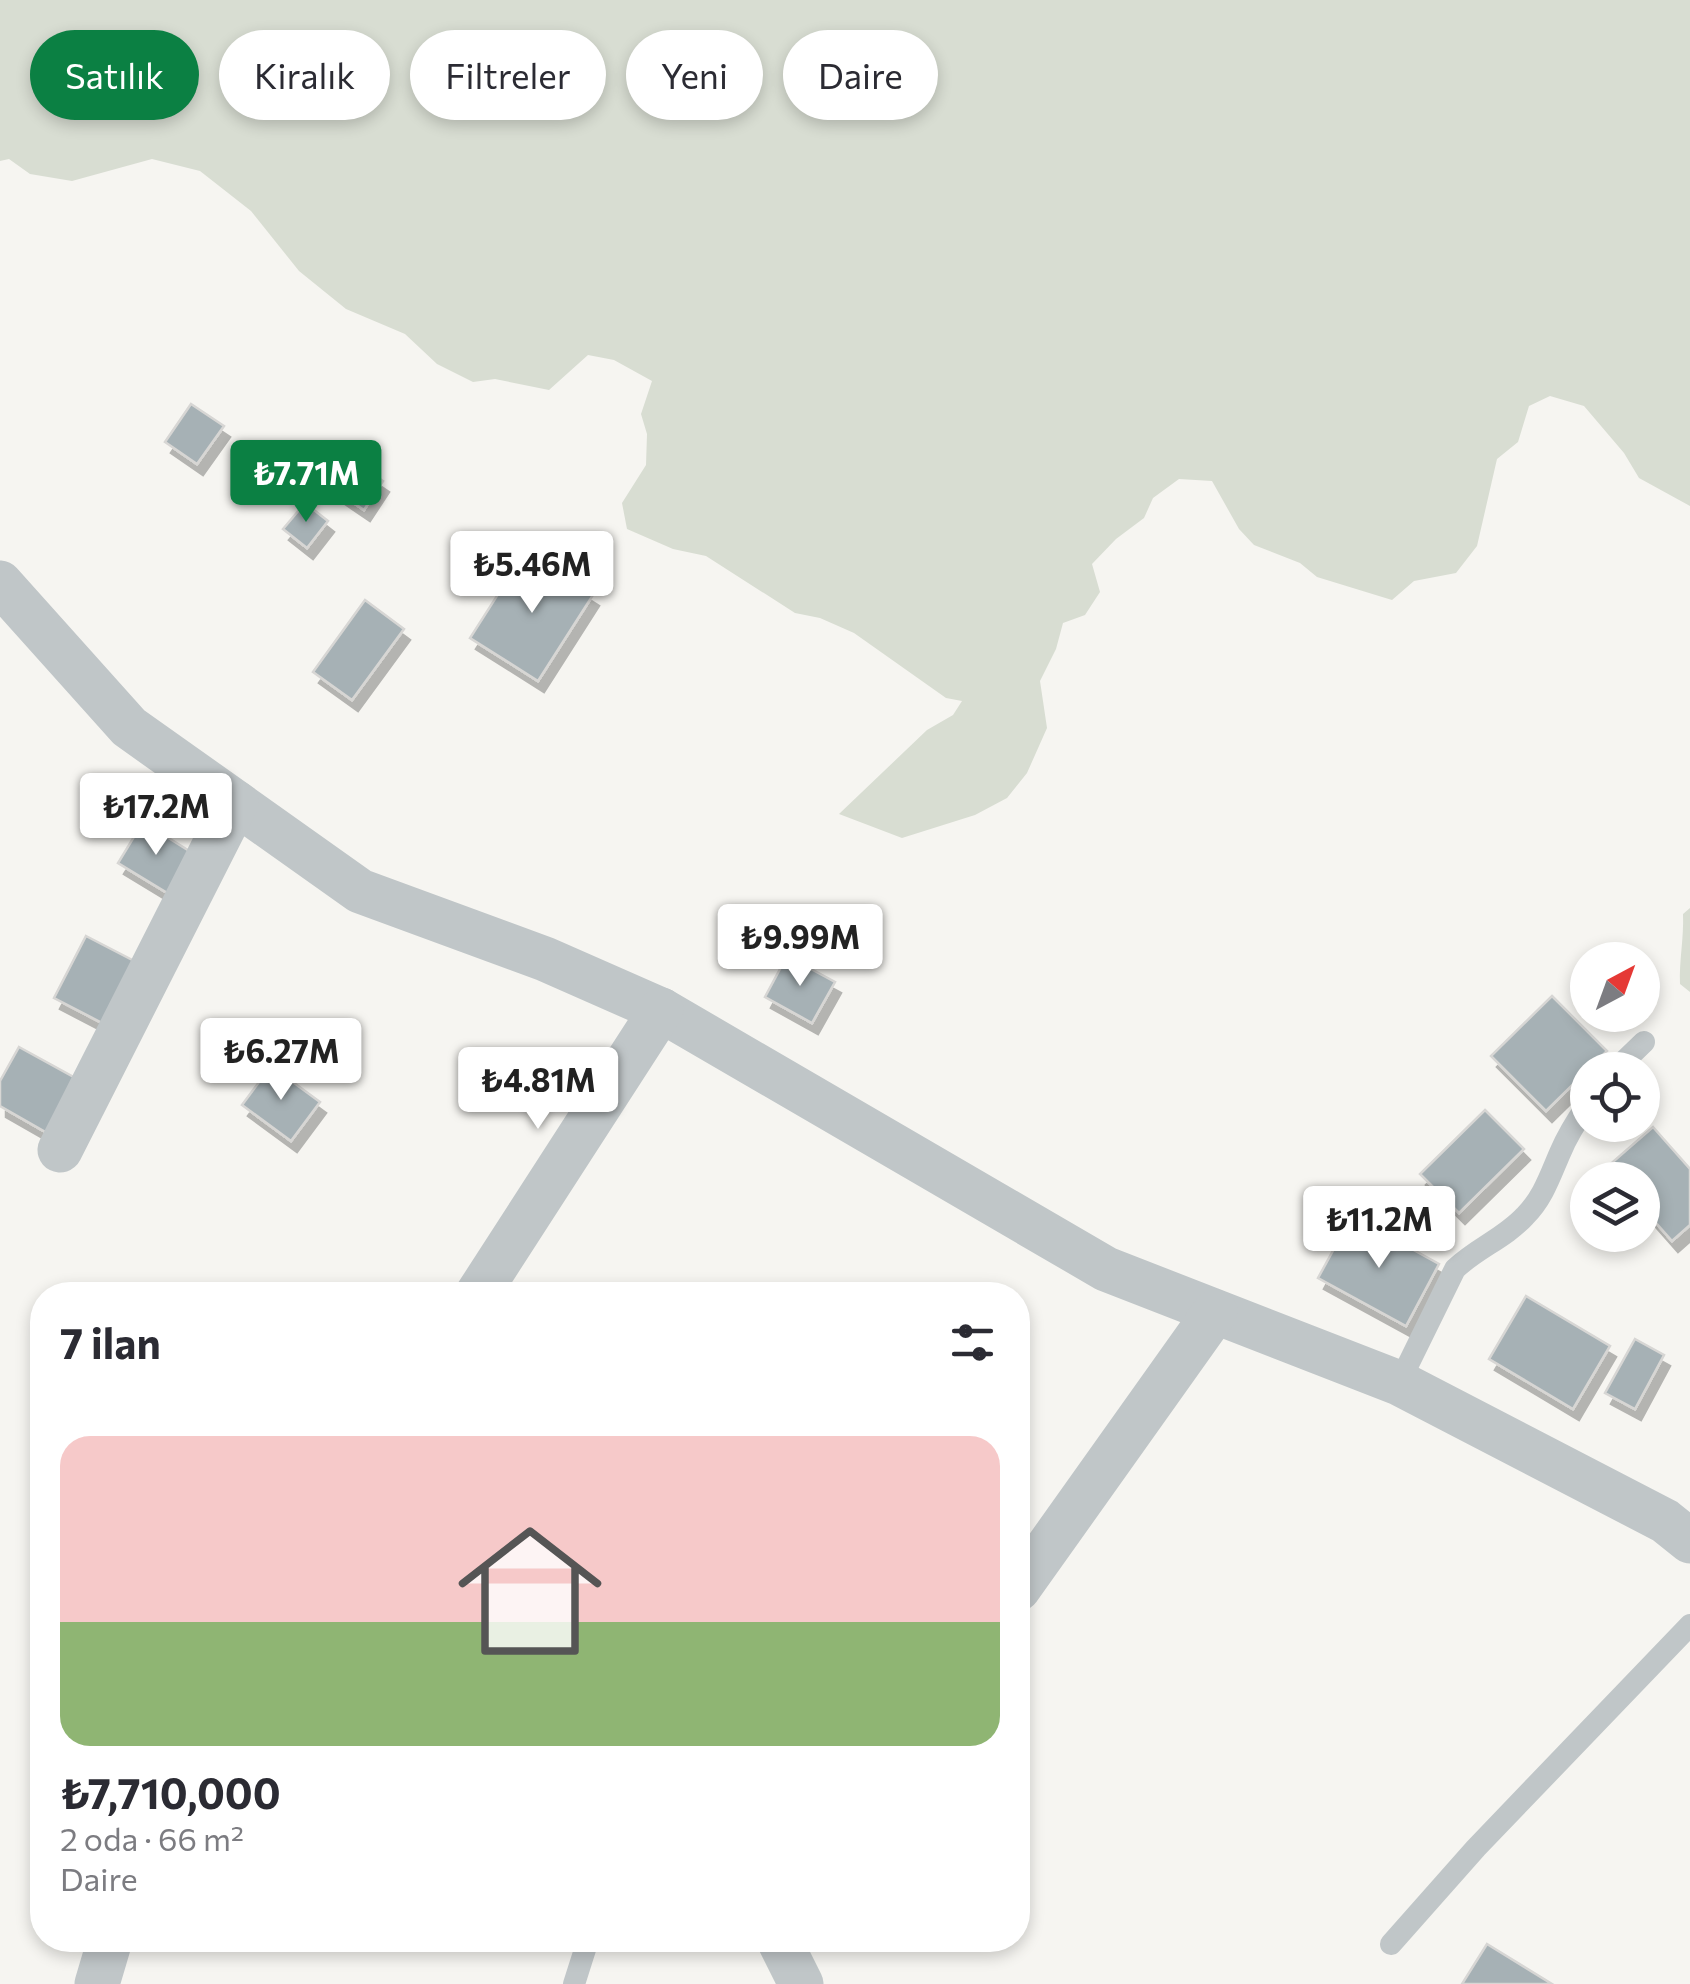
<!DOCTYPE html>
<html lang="tr">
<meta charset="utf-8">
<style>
:root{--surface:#fff;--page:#f2f2f3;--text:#2b2b33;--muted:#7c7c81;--line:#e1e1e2;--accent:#0b8043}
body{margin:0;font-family:Commissioner,sans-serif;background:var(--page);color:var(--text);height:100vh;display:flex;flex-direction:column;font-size:38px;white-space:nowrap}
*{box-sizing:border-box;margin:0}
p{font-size:32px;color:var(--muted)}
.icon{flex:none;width:55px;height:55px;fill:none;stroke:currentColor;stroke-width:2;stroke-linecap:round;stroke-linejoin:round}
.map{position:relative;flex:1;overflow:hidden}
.details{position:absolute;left:30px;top:1282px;width:1000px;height:670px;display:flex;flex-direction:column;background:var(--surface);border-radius:40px;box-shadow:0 5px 15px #0003}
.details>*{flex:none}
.guide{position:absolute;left:30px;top:30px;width:1000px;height:90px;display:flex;gap:20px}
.needle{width:65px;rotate:41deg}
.controls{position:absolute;left:1570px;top:942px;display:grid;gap:20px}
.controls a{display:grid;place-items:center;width:90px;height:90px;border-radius:50%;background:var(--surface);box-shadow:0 5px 15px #0003;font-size:50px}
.price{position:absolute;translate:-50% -85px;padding:0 22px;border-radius:10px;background:#fff;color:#222;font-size:32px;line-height:65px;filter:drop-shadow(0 2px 5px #0008)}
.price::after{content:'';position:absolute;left:50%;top:60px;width:30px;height:22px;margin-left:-15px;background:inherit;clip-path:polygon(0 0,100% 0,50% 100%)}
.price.current{background:var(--accent);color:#fff}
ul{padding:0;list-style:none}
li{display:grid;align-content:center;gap:20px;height:530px;padding:0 30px}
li+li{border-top:2px solid var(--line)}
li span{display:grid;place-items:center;height:310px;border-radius:30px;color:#555}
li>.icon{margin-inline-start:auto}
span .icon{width:180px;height:180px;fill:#fffc;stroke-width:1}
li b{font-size:42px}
h2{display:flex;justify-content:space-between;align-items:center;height:120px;padding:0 30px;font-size:42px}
.chip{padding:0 35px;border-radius:45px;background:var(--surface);box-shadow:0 5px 15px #0003;font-size:35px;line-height:90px}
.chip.current{background:var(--accent);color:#fff}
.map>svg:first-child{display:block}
.green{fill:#d8ddd2}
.building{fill:#a6b1b5;stroke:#d7d6d4;stroke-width:2.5;filter:url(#shadow)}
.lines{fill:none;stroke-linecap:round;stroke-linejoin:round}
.service{stroke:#c0c6c8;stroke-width:22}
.minor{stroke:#c0c6c8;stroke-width:45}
</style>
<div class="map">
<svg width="1690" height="1984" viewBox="0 0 1690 1984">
<defs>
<filter id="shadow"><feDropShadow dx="6" dy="11" stdDeviation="0" flood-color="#0004"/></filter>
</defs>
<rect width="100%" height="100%" fill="#f6f5f1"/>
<g class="green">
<path d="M0 0H1690V506L1639 478 1624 453 1584 406 1550 396 1529 406 1518 442 1497 459 1477 546 1456 573 1414 581 1392 600 1317 577 1300 563 1254 545 1239 529 1212 481 1179 479 1153 498 1144 518 1116 539 1092 564 1100 592 1085 615 1063 623 1056 649 1040 681 1047 728 1027 773 1007 798 975 815 902 838 839 814 927 730 953 715 962 701 946 698 854 633 820 618 795 613 706 556 673 549 627 529 622 503 646 465 647 434 641 414 652 381 614 360 588 355 549 390 495 379 473 382 437 364 405 334 346 309 299 271 251 211 200 171 152 159 72 181 30 174 9 159 0 161Z"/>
<path d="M1690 908V992L1680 984C1679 961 1684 938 1683 914Z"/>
</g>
<g class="building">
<path d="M191 404 224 426 197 464 165 442Z"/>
<path d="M355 462 383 481 364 510 336 491Z"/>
<path d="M305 503 328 521 307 548 283 529Z"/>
<path d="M525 552 593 595 538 681 470 638Z"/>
<path d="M365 600 404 629 352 700 313 672Z"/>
<path d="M143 822 194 854 169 894 118 863Z"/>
<path d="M86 936 140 964 108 1026 54 998Z"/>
<path d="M787 956 835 982 812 1023 765 997Z"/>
<path d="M1552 996 1607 1051 1546 1111 1491 1056Z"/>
<path d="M19 1047 79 1080 49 1134 0 1106V1081Z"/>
<path d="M271 1066 320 1102 291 1141 242 1105Z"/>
<path d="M1485 1110 1524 1149 1459 1213 1420 1174Z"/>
<path d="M1653 1127 1690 1169V1225L1672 1241 1642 1207V1180H1619L1607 1167Z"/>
<path d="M1352 1216 1439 1264 1406 1326 1318 1278Z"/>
<path d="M1526 1296 1610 1346 1573 1409 1489 1359Z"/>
<path d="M1635 1339 1664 1355 1635 1409 1605 1393Z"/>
<path d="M1487 1944 1552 1984H1462Z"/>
</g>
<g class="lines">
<g class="service">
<path d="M1615 1070 1644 1042"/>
<path d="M1399 1383 1455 1269C1477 1248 1505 1238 1525 1216 1543 1198 1550 1176 1560 1153 1567 1136 1577 1120 1588 1104"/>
<path d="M1391 1944 1476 1848 1690 1625"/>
<path d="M574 1984 588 1940"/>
</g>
<g class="minor">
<path d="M0 583 129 727 360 891 545 959 661 1010 1106 1269 1399 1383 1665 1521 1690 1541"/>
<path d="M60 1150 236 803"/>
<path d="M477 1295 661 1010"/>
<path d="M1018 1589 1215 1312"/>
<path d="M779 1940 801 1984"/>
<path d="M97 1984 110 1940"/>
</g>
</g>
</svg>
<div class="controls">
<a><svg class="needle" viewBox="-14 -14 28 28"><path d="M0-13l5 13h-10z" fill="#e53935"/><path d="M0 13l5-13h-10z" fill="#7c7c81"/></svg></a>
<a><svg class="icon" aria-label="locate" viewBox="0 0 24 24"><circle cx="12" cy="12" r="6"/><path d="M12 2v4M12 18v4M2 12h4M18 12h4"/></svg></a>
<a><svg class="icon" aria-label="layers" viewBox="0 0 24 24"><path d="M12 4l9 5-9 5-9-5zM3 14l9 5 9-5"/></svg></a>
</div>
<b class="price current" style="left:306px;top:525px">₺7.71M</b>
<b class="price" style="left:532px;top:616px">₺5.46M</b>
<b class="price" style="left:156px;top:858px">₺17.2M</b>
<b class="price" style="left:800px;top:989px">₺9.99M</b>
<b class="price" style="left:281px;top:1103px">₺6.27M</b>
<b class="price" style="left:538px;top:1132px">₺4.81M</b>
<b class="price" style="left:1379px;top:1271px">₺11.2M</b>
<div class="guide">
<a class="chip current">Satılık</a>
<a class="chip">Kiralık</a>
<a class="chip">Filtreler</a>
<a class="chip">Yeni</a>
<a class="chip">Daire</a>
</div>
<section class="details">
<h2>7 ilan<svg class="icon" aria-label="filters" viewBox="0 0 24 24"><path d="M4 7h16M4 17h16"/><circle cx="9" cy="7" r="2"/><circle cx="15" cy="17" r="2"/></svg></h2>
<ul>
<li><span style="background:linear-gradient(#f6c9c9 60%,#8fb573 0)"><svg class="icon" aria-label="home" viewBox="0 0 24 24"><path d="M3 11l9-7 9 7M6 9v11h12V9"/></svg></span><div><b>₺7,710,000</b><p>2 oda · 66 m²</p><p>Daire</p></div></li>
</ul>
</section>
</div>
